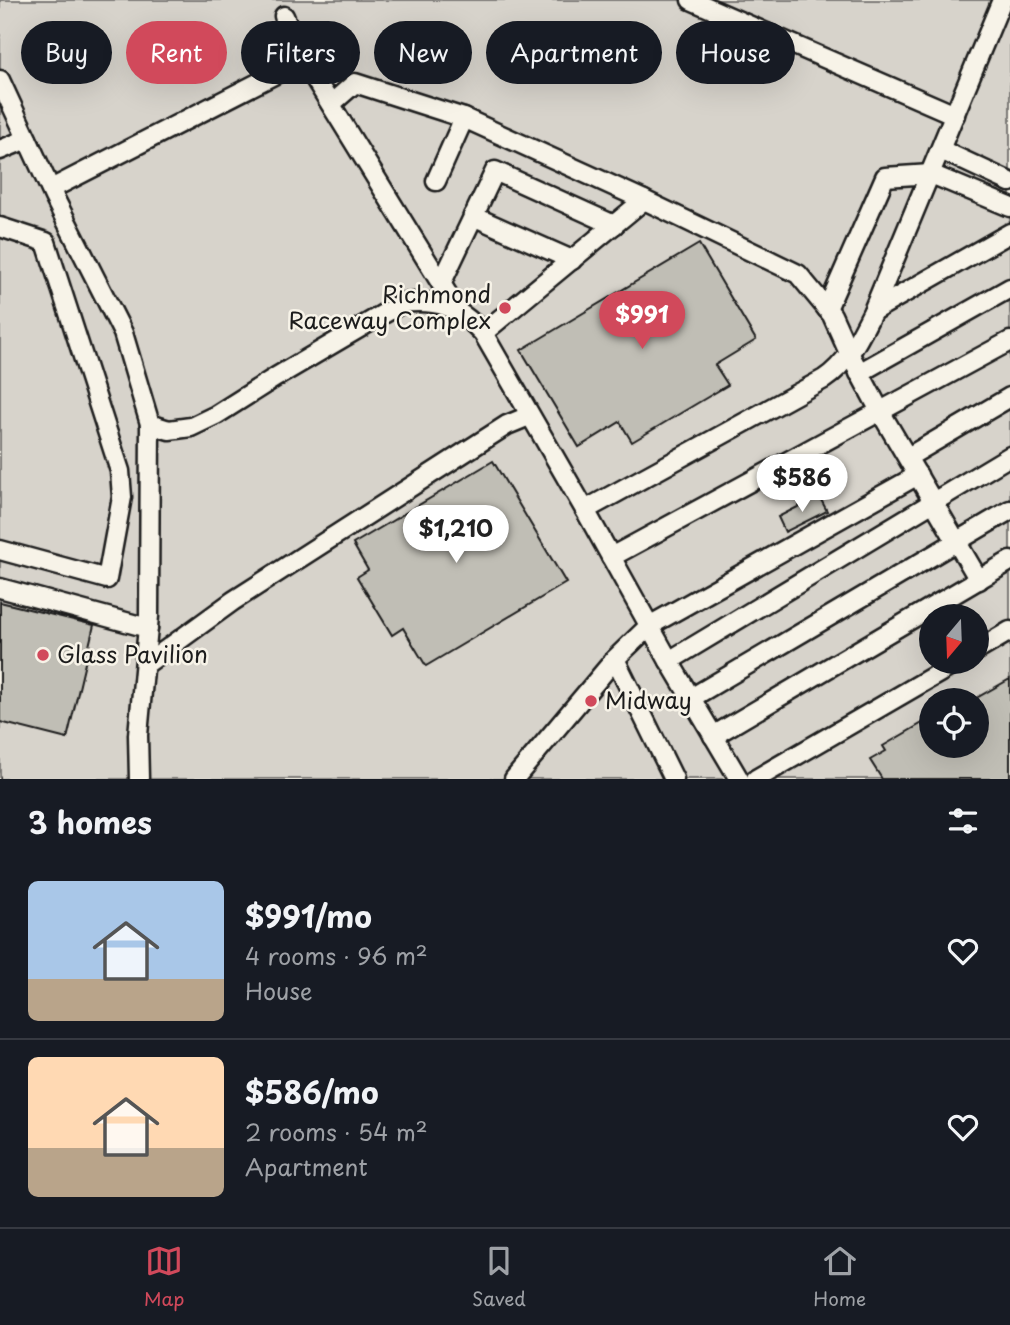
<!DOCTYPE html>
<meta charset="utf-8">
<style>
:root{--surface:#171b24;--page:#242831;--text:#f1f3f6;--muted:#9ea1a6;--line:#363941;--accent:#d1495b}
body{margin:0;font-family:"Playpen Sans",sans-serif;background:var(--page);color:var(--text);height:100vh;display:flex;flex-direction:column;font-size:26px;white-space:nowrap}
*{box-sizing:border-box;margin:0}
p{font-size:23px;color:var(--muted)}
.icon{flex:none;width:38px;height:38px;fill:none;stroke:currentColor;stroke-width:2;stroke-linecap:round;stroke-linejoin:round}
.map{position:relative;height:779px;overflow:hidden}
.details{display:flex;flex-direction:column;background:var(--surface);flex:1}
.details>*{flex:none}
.guide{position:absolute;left:21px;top:21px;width:970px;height:63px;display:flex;gap:14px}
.needle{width:46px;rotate:199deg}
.buttons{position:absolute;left:919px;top:604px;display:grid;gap:14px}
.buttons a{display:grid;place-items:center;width:70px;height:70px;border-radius:50%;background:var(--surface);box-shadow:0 7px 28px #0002;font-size:35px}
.price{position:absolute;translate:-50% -60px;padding:0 16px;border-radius:24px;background:#fff;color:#222;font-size:23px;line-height:46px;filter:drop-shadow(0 2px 4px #0008)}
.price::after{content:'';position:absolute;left:50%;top:42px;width:21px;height:16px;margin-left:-10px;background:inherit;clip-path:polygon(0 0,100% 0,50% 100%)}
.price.on{background:var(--accent);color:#fff}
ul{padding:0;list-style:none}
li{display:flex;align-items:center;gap:21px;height:175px;padding:0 28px}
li+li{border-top:2px solid var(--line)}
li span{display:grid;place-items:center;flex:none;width:196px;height:140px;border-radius:10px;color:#555}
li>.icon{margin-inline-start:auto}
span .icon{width:84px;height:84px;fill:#fffc;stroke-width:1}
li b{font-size:30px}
h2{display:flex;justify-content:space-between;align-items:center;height:84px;padding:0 28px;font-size:30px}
.chip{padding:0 24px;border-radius:32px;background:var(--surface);box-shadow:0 7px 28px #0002;font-size:24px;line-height:63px}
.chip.on{background:var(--accent);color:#fff}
.menu{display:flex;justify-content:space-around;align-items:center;height:98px;border-top:2px solid var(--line);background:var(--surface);font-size:19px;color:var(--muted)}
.menu a{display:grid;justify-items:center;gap:4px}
.menu .on{color:var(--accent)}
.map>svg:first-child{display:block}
.green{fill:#d7d3cb;stroke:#7a7874;stroke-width:2;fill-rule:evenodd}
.building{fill:#c0beb5;stroke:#1c1c1c;stroke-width:2}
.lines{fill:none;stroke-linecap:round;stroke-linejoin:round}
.minor-casing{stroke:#1c1c1c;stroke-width:23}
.path{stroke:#1c1c1c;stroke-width:3.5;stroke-dasharray:5 5;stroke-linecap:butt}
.minor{stroke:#f7f3e8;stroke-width:18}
.poi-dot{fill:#d1495b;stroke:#f7f3e8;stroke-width:2.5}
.labels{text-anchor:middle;stroke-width:5;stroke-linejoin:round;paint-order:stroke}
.poi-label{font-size:23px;fill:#1c1c1c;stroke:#f7f3e8;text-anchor:start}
</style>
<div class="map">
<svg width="1010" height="779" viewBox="0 0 1010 779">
<rect width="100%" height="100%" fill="#f7f3e8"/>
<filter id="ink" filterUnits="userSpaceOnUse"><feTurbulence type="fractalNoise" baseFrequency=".0143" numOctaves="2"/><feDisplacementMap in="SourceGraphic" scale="14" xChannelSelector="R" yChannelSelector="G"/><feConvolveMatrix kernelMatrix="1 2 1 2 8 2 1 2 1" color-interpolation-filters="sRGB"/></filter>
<g filter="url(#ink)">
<path class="green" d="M0 0H1010V779H0ZM931 616H976V662H931ZM931 700H976V746H931Z"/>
<g class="building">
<path d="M699 244 756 340 715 365 728 385 632 442 620 422 579 447 521 350Z"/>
<path d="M493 461 566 583 426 666 403 628 392 635 357 577 368 570 353 544Z"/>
<path d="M819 496 827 511 785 532 778 517Z"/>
<path d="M0 602 94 625 67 739 0 722Z"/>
<path d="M1010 679V779H882L870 760 886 751 883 746 931 718V746H976V700H973Z"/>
</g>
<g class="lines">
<defs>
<g id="minor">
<path d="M691 0 955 115"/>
<path d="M284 16 299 53 458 311"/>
<path d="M0 80 54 197 123 333 150 424 149 616 138 735 139 779"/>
<path d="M331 104 355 83 464 118"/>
<path d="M0 150 27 139"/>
<path d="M941 150 1010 182"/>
<path d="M436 181 464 118 644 200"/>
<path d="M51 189 303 60"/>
<path d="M473 216 572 260"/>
<path d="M0 227 46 242 120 471 122 497 107 579 0 550"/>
<path d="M442 282 495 171 614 225"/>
<path d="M827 309 885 177 931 174 1010 207"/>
<path d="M873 311 1010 233"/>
<path d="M483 333 644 200 798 274 832 315 850 355 881 413 979 580"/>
<path d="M859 373 1010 288"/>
<path d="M150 424 169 430 191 427 216 415 276 377 402 303C439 299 457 306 483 333L585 510 669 661 739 779"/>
<path d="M908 457 1010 397"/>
<path d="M585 510 824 379C849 362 860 336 873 311L1002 0"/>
<path d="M611 557 1010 341"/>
<path d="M0 588 148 628"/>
<path d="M976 651 1010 631"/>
<path d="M615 659 674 779"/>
<path d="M669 661 1010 456"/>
<path d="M145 665 233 601 507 425 529 416"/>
<path d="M691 698 1010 510"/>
<path d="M713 736 1010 561"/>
<path d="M514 779 615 659 649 626 918 475"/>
<path d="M756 779 958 662"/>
</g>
</defs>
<use href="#minor" class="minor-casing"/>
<path class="path" d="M0 779H1"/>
<use href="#minor" class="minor"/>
</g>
</g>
<g class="poi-dot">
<circle cx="505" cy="308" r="7"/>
<circle cx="43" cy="655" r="7"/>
<circle cx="591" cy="701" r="7"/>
</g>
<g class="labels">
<g class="poi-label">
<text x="491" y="303" text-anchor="end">Richmond<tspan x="491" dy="26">Raceway Complex</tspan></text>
<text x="57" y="663">Glass Pavilion</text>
<text x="605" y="709">Midway</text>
</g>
</g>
</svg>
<div class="buttons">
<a><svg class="needle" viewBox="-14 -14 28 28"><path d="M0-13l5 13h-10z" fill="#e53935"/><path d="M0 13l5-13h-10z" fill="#9ea1a6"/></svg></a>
<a><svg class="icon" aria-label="locate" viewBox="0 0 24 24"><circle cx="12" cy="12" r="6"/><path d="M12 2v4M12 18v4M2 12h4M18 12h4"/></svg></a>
</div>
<b class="price on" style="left:642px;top:351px">$991</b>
<b class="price" style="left:802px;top:514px">$586</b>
<b class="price" style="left:456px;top:565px">$1,210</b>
<div class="guide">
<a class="chip">Buy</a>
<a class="chip on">Rent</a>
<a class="chip">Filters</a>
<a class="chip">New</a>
<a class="chip">Apartment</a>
<a class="chip">House</a>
</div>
</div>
<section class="details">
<h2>3 homes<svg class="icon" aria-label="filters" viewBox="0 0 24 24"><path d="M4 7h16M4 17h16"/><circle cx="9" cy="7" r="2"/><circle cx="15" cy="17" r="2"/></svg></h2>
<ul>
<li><span style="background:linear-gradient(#a9c7e8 70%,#b9a48a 0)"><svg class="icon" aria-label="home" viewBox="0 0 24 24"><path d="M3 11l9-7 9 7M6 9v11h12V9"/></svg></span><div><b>$991/mo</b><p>4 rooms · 96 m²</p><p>House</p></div><svg class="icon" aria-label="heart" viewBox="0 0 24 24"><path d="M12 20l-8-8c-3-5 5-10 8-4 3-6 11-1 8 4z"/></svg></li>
<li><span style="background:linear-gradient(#ffd9b3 65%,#b9a48a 0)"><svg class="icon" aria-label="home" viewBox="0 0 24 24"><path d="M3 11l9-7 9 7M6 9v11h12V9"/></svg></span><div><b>$586/mo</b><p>2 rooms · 54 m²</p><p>Apartment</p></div><svg class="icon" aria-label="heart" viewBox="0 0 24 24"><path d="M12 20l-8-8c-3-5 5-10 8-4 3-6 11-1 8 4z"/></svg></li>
</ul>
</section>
<nav class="menu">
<a class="on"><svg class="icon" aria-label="map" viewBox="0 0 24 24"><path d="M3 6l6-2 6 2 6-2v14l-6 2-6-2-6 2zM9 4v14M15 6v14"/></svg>Map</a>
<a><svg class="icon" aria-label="saved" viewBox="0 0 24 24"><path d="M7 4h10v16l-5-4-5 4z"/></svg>Saved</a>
<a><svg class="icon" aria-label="home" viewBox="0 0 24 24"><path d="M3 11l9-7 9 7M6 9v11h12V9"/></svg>Home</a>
</nav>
